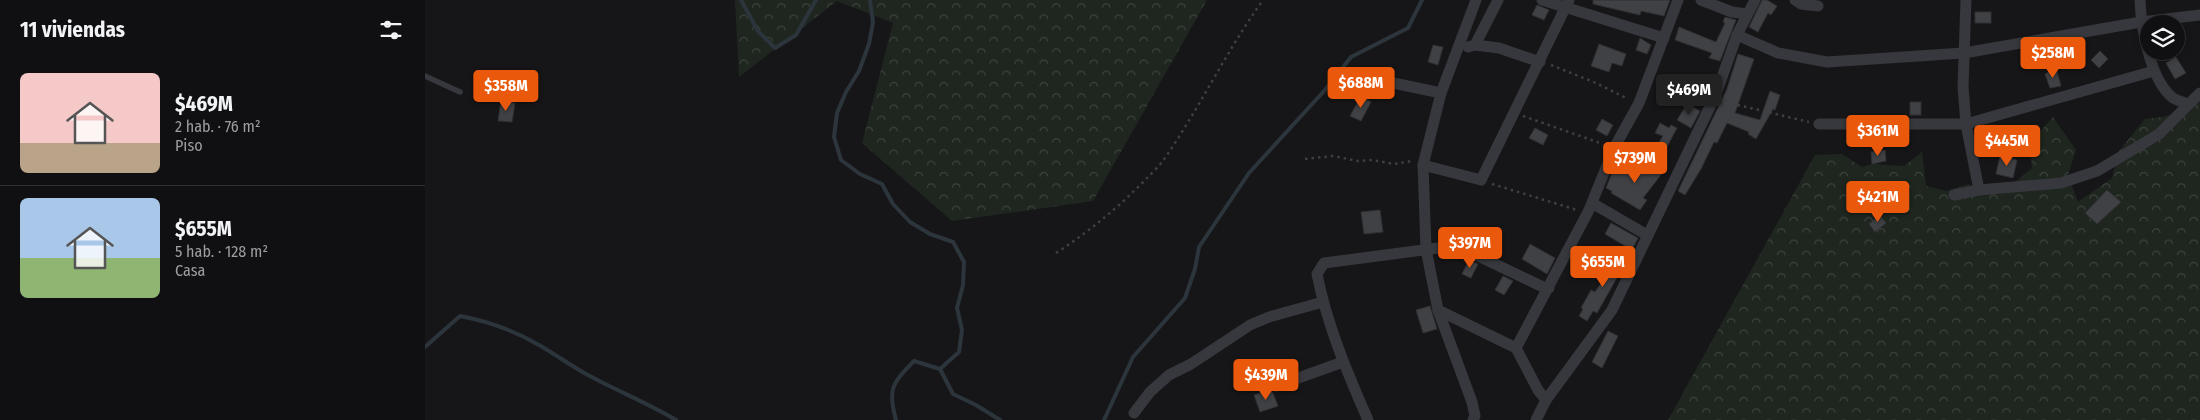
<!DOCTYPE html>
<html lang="es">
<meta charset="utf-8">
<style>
:root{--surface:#101012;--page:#19191b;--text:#f1f3f6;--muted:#9c9d9f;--line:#303032;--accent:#ea580c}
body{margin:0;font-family:"Fira Sans Condensed",sans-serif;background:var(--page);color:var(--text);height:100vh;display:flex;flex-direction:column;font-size:19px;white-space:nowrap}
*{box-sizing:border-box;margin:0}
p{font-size:16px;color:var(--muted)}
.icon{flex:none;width:28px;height:28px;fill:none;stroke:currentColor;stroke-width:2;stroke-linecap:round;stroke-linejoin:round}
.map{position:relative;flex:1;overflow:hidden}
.sheet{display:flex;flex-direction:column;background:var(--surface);width:425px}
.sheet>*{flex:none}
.controls{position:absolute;left:1715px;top:15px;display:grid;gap:10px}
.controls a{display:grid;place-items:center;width:45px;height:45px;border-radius:50%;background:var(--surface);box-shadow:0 2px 8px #0003,0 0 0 1px var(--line);font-size:25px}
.price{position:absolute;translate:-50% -42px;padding:0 11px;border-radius:5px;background:var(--accent);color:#fff;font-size:16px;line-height:32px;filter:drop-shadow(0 1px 2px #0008)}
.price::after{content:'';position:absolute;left:50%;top:30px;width:15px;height:11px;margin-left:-8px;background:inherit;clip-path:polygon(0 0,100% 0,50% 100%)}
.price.current{background:#222;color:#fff}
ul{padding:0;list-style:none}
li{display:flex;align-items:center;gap:15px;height:125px;padding:0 20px}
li+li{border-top:1px solid var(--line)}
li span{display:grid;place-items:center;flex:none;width:140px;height:100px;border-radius:8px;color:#555}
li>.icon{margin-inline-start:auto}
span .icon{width:60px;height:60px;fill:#fffc;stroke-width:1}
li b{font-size:21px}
h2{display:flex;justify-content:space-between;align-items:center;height:60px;padding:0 20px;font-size:21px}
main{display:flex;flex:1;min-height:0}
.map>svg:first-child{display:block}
.forest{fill:url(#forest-crowns)}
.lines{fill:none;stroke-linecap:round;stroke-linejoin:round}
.stream{stroke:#2c353c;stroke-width:4}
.building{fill:#404145;stroke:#303034}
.path{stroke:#3d3f44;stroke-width:2.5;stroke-dasharray:2.5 4;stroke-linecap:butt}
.service{stroke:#37383d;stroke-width:5.5}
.minor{stroke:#37383d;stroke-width:11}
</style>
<main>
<section class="sheet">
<h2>11 viviendas<svg class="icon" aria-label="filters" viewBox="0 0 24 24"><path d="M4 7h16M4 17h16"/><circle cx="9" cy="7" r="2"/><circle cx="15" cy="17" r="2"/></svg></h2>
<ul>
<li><span style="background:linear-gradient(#f6c9c9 70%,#b9a48a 0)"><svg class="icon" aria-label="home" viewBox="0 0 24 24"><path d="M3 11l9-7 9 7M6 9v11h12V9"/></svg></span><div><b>$469M</b><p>2 hab. · 76 m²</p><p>Piso</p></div></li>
<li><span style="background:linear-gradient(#a9c7e8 60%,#8fb573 0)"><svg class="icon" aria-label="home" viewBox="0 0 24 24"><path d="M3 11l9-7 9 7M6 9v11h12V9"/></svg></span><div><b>$655M</b><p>5 hab. · 128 m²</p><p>Casa</p></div></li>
</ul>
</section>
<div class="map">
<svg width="1775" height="420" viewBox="0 0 1775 420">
<defs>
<pattern id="forest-crowns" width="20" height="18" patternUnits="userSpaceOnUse" patternTransform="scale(1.25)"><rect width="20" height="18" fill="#1e261f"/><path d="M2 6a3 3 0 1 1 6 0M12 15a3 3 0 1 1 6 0" fill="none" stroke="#3c433d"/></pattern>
</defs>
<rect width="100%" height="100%" fill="#161618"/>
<g class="forest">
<path d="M310 0H782L668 201 527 221 437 143 468 23 412 1 314 77Z"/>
<path d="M1775 94V420H1243L1390 155 1417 154 1437 167 1447 164 1479 166 1497 152 1501 186 1521 191 1544 184 1561 194 1577 193 1607 168 1605 143 1628 117 1651 150 1643 175 1653 202 1687 178 1694 151 1720 119C1747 117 1755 113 1775 94Z"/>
</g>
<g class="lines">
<g class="stream">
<path d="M316 0 333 31 350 48 371 35 391 0"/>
<path d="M445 0 448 22 444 44 434 71 421 92 412 113 409 137 416 160 435 174 457 184 468 204 485 222 505 234 528 242 539 262 538 285 532 308 537 330 534 352 515 369"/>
<path d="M0 347 35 316C62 321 90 331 114 345 130 354 146 366 163 375 192 391 223 403 251 420"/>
<path d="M471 420C462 388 468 383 489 361L515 369 528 394 551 405 575 420"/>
<path d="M679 420 708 357 760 298 770 269 774 247 824 173 900 90 926 57 983 28 997 0"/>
</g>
</g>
<g class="building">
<path d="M1168 0H1245L1239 16 1216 11 1215 15 1202 12 1168 4Z"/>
<path d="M1337 0H1342L1352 6 1346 15 1343 13 1333 32 1324 27Z"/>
<path d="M1112 5 1124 10 1119 20 1107 15Z"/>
<rect x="1550" y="12" width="16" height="11"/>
<path d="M1300 17 1311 20 1295 61 1284 58 1287 53 1250 40 1254 27 1291 42 1300 23 1298 22Z"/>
<path d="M1215 38 1226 45 1222 54 1211 50Z"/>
<path d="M1644 42 1646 49 1632 55 1614 57 1611 48Z"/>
<path d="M1174 44 1201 54 1197 66 1187 63 1184 72 1166 66Z"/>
<path d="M1008 45 1018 47 1013 65 1003 62Z"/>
<path d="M1675 51 1683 59 1674 68 1666 60Z"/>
<path d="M1313 54 1329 59 1310 113 1335 120 1345 91 1355 95 1350 110 1348 109 1331 139 1323 134 1324 132 1302 123 1292 143 1289 142 1276 169 1260 195 1253 191 1302 89Z"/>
<path d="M1751 57 1761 73 1750 79 1741 63Z"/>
<path d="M1631 68 1636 86 1625 88 1620 74Z"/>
<path d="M1275 74 1288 81 1284 92 1270 83Z"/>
<path d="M936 96 946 102 936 121 925 116Z"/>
<path d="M76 101 90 103 87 122 73 121Z"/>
<rect x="1485" y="102" width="11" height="13"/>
<path d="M1262 104 1275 111 1266 128 1252 120Z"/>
<path d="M1177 119 1188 125 1182 136 1171 130Z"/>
<path d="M1235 123 1244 128 1246 125 1252 128 1236 158 1227 153 1238 136 1230 133Z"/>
<path d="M1110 128 1123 135 1118 145 1104 138Z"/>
<path d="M1570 131 1573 144 1563 146 1561 132Z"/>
<path d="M1460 150 1461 161 1447 164 1446 152Z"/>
<path d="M1575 156 1592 160 1588 178 1571 174Z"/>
<path d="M1229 160 1242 167 1218 198 1222 200 1215 210 1186 193 1187 191 1181 188 1190 166 1212 179 1217 172 1220 174Z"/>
<path d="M1682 190 1696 202 1672 224 1660 213Z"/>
<path d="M955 210 958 232 939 234 936 212Z"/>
<path d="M1455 215 1461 223 1450 232 1444 224Z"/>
<path d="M1186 223 1213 238 1207 250 1180 234Z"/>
<path d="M1105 244 1130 258 1122 274 1097 259Z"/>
<path d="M1196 250 1203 254 1198 267 1172 313 1168 311 1162 321 1154 316 1158 309 1156 308 1166 290 1170 292 1174 286Z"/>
<path d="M1044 260 1053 264 1046 278 1037 274Z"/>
<path d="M1078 276 1088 281 1079 295 1070 290Z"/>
<path d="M1005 306 1012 329 998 333 991 310Z"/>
<path d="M1183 331 1193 336 1177 368 1167 362Z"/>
<path d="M845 390 848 393 853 406 835 412 829 395Z"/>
</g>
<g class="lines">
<g class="path">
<path d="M1126 65 1171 83 1203 99"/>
<path d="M1301 99 1313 105 1384 122"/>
<path d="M1098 116 1178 144"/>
<path d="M880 159 908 156 933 161 947 160 969 164 987 161"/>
<path d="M1067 184 1152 210"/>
<path d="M631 253C665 231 694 207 722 178 728 172 735 165 740 158 775 107 802 50 838 0"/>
</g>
<path class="service" d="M0 76 35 92"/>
<g class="minor">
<path d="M1117 0 1239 38"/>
<path d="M1276 0 1307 12 1322 14"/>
<path d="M1370 0 1376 4 1393 6"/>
<path d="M1541 0 1538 87 1541 124 1554 190"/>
<path d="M1715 0C1716 27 1725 80 1748 98 1751 100 1758 102 1762 104"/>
<path d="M1312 35 1353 53 1402 62 1539 53 1716 22 1775 15"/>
<path d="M1050 45 1074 48 1115 62"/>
<path d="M1043 47 1050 45 1073 0"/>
<path d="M954 80 1016 93"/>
<path d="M1394 124H1541L1729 71"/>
<path d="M998 165 1056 180 1144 0"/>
<path d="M1529 195 1554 190 1636 183 1672 171 1734 134 1775 93"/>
<path d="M1167 203 1222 235"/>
<path d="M1013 310 1091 348"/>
<path d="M851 386 918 362"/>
<path d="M1121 400 1113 390 1091 348 1164 210 1189 148 1214 103 1253 0"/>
<path d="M709 413 725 392 744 375 766 364 825 325 844 317 898 302"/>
<path d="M943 420C922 372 902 325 892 274L899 263 1021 247 1045 252 1118 287 1124 288"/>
<path d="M1048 420 1050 416 1047 402 1013 310 1001 249 998 165 1016 93 1051 0"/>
<path d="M1111 420 1121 400 1187 310 1291 94 1312 35 1330 0"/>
</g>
</g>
</svg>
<div class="controls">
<a><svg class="icon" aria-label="layers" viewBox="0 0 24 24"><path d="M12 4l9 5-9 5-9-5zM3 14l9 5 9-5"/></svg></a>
</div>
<b class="price" style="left:1628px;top:79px">$258M</b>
<b class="price" style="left:936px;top:109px">$688M</b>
<b class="price" style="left:81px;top:112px">$358M</b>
<b class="price current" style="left:1264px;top:116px">$469M</b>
<b class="price" style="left:1453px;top:157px">$361M</b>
<b class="price" style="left:1582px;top:167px">$445M</b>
<b class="price" style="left:1210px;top:184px">$739M</b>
<b class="price" style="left:1453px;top:223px">$421M</b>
<b class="price" style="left:1045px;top:269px">$397M</b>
<b class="price" style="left:1178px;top:288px">$655M</b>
<b class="price" style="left:841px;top:401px">$439M</b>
</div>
</main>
